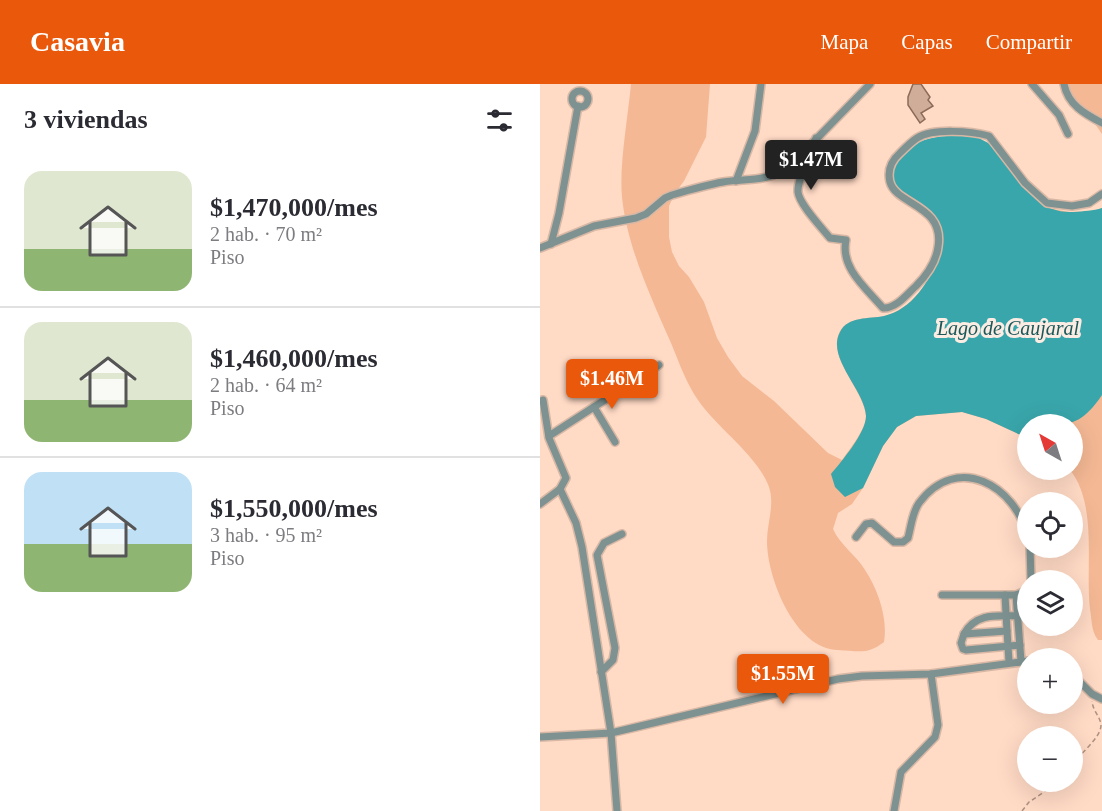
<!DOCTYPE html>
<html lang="es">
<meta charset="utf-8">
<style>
:root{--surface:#fff;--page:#f2f2f3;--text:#2b2b33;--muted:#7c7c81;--line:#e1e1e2;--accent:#ea580c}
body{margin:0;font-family:Georgia,serif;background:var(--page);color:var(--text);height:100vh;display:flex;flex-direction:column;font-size:22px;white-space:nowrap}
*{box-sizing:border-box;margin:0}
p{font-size:20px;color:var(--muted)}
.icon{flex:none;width:33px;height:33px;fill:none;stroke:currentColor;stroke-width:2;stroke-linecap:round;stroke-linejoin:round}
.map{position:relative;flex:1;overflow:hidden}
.details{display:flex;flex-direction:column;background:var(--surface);width:540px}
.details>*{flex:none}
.needle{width:39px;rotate:321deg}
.buttons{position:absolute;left:477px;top:330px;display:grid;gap:12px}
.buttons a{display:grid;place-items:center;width:66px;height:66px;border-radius:50%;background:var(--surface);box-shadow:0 6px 24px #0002;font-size:30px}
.price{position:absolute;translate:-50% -51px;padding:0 14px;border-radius:6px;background:var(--accent);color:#fff;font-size:20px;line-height:39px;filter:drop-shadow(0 2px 3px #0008)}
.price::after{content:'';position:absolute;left:50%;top:36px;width:18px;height:14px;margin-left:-9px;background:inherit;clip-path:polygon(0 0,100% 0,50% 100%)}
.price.active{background:#222;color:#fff}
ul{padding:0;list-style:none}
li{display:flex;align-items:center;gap:18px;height:150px;padding:0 24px}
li+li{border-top:2px solid var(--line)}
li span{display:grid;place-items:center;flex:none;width:168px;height:120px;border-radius:18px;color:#555}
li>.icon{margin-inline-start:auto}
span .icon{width:72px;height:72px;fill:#fffc;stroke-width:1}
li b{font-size:26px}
h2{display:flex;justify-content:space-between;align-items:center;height:72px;padding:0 24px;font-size:26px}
header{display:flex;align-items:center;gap:36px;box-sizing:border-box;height:84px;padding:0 30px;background:var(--accent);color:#fff}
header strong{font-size:28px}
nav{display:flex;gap:33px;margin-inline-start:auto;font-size:21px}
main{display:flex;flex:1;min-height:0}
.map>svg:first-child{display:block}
.green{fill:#f4b894}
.water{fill:#39a6ab}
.building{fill:#d0ad99;stroke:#8b6b59;stroke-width:1.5}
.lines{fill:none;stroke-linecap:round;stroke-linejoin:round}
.minor-casing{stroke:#d8b8a5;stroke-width:10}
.path{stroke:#ad9181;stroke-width:1.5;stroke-dasharray:4.5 3;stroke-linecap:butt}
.minor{stroke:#7e9292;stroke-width:7}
.labels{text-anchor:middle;stroke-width:6;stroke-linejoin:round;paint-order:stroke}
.water-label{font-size:20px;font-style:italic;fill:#1c585a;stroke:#fbede4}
</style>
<header>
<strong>Casavia</strong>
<nav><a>Mapa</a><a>Capas</a><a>Compartir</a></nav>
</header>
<main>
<section class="details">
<h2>3 viviendas<svg class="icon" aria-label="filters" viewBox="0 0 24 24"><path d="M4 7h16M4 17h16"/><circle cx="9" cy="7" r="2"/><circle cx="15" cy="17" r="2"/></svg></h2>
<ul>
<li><span style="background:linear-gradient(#dfe7d0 65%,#8fb573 0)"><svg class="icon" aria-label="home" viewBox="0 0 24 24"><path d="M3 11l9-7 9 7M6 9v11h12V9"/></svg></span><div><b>$1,470,000/mes</b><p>2 hab. · 70 m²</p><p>Piso</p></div></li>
<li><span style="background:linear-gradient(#dfe7d0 65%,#8fb573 0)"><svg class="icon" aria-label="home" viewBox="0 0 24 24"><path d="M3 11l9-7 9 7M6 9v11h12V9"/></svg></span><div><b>$1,460,000/mes</b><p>2 hab. · 64 m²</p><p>Piso</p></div></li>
<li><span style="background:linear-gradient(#bfe0f5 60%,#8fb573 0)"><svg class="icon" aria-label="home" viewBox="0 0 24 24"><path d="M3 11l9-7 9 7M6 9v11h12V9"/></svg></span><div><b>$1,550,000/mes</b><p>3 hab. · 95 m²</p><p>Piso</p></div></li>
</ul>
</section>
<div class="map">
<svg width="562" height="727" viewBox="0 0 562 727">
<rect width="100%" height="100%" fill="#ffdac5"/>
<g class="green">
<path d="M91 0H170L166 53 144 97 135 109 129 122V153L132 168 139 182 149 193 164 218 177 254 188 273 202 292 234 317 288 369 302 376C309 366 326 345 326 332 325 309 290 276 298 252 305 231 328 236 345 232 351 230 357 227 362 224 386 210 413 159 394 133 390 126 379 121 373 116L395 52 468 79 488 108 508 124 529 128 555 127 562 124V556H558C551 547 552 536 550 525 545 482 558 421 530 386H532V340H488L487 354 446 335 422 328 376 332 357 343 343 362 323 404 312 420 298 429 293 445C300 461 316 471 325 486 338 505 348 535 344 558 327 571 319 567 298 566 255 565 227 494 227 457 227 439 235 421 229 403 218 372 177 344 158 316 146 299 139 278 131 259 111 213 87 163 82 113 79 81 88 33 91 0Z"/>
<path d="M520 0H562V50L553 37 529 17Z"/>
</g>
<path class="water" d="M433 51C440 55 448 58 454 63 483 86 487 130 534 128 544 127 553 127 562 124V311C538 346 527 340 488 340L487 354 446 335 422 328 376 332 357 343 343 362 323 404 305 413 295 403 291 390C301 378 326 349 326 332 325 306 286 274 300 248 308 232 329 235 344 232 376 225 398 186 401 156 402 135 382 122 366 112 363 110 357 108 355 105 352 101 351 92 349 88 370 51 395 52 433 51Z"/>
<path class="building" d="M373 0H381L390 13 388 16 393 22 381 29 385 35 380 39 368 21V13Z"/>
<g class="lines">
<defs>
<g id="minor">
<path d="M492 0 519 31 528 50"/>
<path d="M524 0C528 21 545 30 562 39"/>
<circle cx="40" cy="15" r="8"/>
<path d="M276 54C273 70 257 93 258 108 259 120 282 144 290 154L306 156C300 184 326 204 343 224 356 225 367 210 376 202 387 191 396 178 398 163 405 121 356 121 350 98 347 86 351 77 360 69 365 64 371 58 377 54 393 44 431 47 449 52L485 99 507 119 532 122 549 119 562 110"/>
<path d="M196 97 215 47 221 0"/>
<path d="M11 160 19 129 38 22"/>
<path d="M0 164 54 142 96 134 106 130 125 114 132 111C149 106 166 101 183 98 210 94 225 99 250 82L330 0"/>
<path d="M54 323 75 358"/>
<path d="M9 352 119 281"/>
<path d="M20 405 36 439 42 463 71 649 77 727"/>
<path d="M0 420 20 405 26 394 9 354 3 316"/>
<path d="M316 453 326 440 332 439 354 458H363L368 454C371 443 372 429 379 419 417 368 476 401 488 454"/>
<path d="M490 464 491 496"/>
<path d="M402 511H476"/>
<path d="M465 511 467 547"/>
<path d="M424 550 421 559 423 565 426 566 480 561"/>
<path d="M481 577 476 511 488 506"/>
<path d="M469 578 467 547 424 550C436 528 458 532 479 532"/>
<path d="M61 588 73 576 75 564 57 471 64 459 82 450"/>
<path d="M532 590 552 610 562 615"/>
<path d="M0 653 71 649 298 595 322 592 391 590 488 577"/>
<path d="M354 727 361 688 395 653 398 641 391 590"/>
</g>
</defs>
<use href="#minor" class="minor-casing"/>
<g class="path">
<path d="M532 680C540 670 562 653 561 640 559 631 553 627 552 617"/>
<path d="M482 727 489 718 519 698"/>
</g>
<use href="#minor" class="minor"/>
</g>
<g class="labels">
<g class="water-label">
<text x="468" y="251">Lago de Caujaral</text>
</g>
</g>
</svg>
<div class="buttons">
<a><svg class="needle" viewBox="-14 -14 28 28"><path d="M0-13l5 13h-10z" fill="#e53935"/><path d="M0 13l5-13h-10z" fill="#7c7c81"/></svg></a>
<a><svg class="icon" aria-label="locate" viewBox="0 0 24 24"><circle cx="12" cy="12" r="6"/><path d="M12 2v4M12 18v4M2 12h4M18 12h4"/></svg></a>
<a><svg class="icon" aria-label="layers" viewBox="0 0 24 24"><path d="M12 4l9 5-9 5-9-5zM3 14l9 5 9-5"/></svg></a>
<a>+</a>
<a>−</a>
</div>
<b class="price active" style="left:271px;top:107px">$1.47M</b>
<b class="price" style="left:72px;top:326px">$1.46M</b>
<b class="price" style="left:243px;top:621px">$1.55M</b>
</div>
</main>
